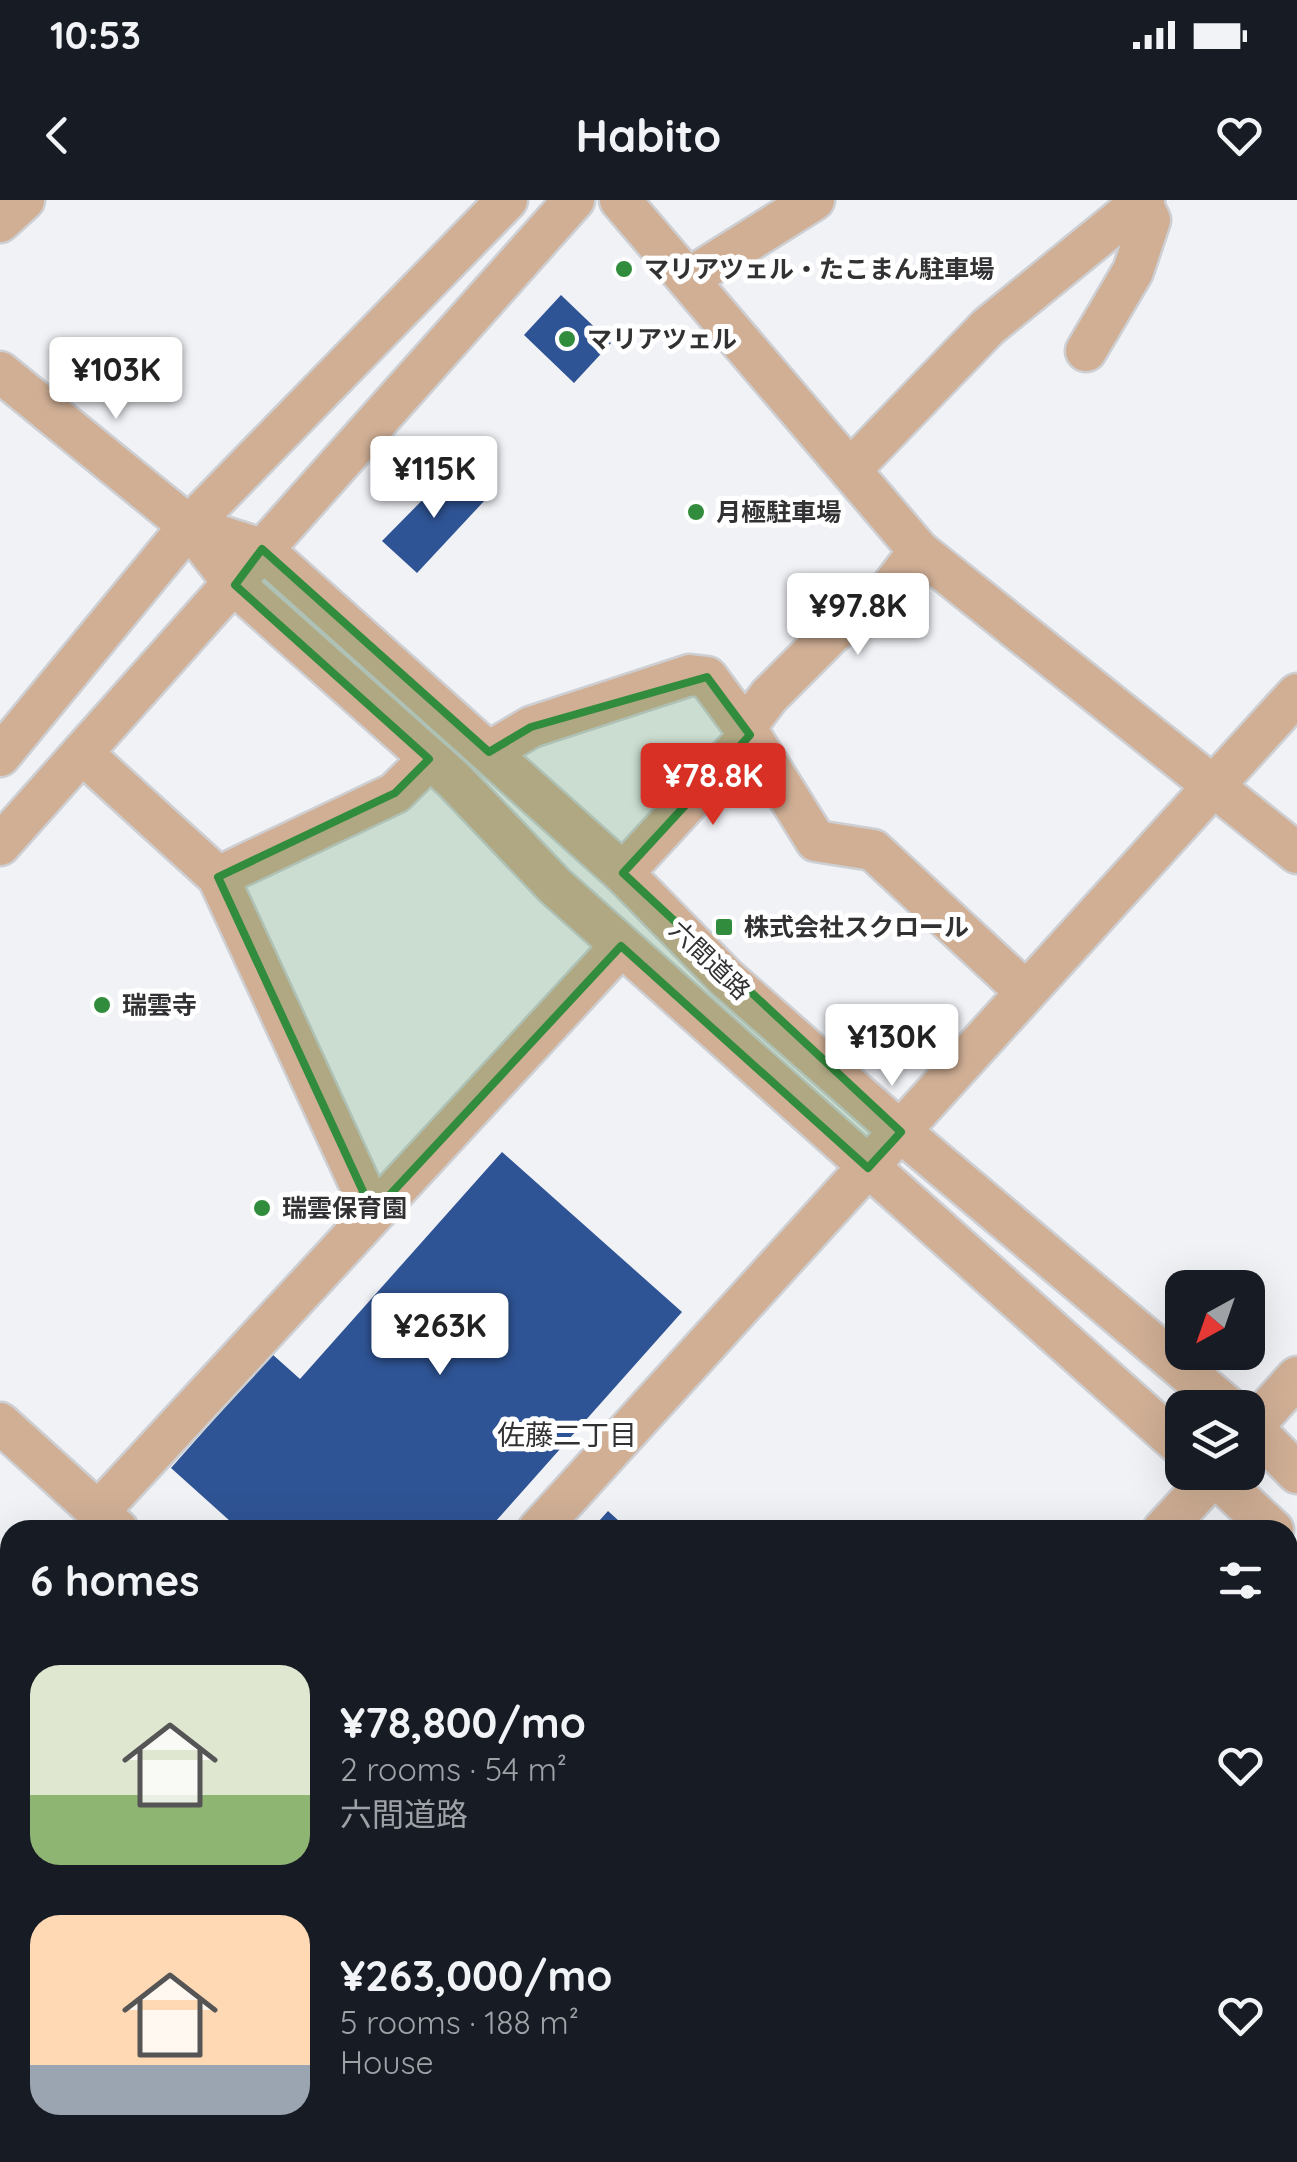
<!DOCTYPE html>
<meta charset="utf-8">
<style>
:root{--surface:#171b24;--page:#242831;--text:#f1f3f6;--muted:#9ea1a6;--accent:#d93025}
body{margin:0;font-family:Quicksand,"Noto Sans JP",sans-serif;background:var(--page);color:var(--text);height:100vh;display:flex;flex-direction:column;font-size:38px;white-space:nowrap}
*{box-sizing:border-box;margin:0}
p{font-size:32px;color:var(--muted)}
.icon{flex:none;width:55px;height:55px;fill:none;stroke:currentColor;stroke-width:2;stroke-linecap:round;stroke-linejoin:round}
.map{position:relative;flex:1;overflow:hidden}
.drawer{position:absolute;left:0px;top:1320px;width:1298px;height:642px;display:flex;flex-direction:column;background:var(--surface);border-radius:30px 30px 0 0;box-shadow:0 10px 40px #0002}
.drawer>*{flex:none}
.needle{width:65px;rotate:220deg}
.tools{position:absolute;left:1165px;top:1070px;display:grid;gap:20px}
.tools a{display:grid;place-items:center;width:100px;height:100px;border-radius:20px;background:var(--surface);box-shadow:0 10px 40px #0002;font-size:50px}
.price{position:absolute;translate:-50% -85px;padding:0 22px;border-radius:10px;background:#fff;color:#222;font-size:32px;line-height:65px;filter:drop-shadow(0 2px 5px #0008)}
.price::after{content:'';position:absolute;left:50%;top:60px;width:30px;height:22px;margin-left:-15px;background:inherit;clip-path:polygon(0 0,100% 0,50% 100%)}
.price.current{background:var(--accent);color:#fff}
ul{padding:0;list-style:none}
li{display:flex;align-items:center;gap:30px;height:250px;padding:0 30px}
li span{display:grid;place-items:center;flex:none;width:280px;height:200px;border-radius:30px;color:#555}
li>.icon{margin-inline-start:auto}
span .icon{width:120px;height:120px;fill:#fffc;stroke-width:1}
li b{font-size:42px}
h2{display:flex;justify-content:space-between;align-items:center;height:120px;padding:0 30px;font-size:42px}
.status{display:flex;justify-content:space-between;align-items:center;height:70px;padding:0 50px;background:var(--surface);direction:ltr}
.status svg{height:28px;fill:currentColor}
header{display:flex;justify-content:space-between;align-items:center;height:130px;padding:0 30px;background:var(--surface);font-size:45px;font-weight:700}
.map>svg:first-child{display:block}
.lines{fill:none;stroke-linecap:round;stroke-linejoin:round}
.river{stroke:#68e3ff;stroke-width:60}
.building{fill:#2f5495}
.minor-casing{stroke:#cecfd3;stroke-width:45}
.minor{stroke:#d0af95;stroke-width:40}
.marked{fill:#328c3d;fill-opacity:0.2;stroke:#328c3d;stroke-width:8;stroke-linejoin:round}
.poi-dot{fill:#328c3d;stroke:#fff;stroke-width:4}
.labels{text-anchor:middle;stroke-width:10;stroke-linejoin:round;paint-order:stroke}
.poi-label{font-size:25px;font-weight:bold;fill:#323234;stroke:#fff;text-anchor:start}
.street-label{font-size:25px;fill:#323234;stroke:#fff}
.neighbourhood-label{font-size:28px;fill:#323234;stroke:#fff}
</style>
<div class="status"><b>10:53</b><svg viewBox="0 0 49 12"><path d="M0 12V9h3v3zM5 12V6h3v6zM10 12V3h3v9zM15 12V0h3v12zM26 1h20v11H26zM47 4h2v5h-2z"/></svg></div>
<header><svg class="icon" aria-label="back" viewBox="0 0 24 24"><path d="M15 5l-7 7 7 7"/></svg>Habito<svg class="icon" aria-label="heart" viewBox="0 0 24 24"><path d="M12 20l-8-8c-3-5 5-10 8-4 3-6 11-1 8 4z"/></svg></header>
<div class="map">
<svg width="1297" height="1962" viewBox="0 0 1297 1962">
<rect width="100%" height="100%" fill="#f0f2f6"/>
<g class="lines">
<g class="river">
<path d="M1288 1784 1297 1780"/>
<path d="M627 1962 680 1952"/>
</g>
</g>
<g class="building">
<path d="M561 95 611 143 574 183 524 135Z"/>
<path d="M453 269 486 299 417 373 382 341Z"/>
<path d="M502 952 682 1112 488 1330H240L171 1268 272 1154 300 1179Z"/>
<path d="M608 1311 629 1330H591Z"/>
</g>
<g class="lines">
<defs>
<g id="minor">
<path d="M620 0 919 351 1297 653"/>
<path d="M0 22 24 0"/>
<path d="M688 79 814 0"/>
<path d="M1086 151 1133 71 1150 20 1141 2"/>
<path d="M0 172 189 326 235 385 453 579 555 686 1182 1247"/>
<path d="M850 270 988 127 1144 0"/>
<path d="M189 326 262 349 623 673 726 778 901 932 1229 1208"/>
<path d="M745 528 769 496 831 434 890 389 919 351"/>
<path d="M489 552 531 527 690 475 707 477 750 535 816 641 873 650 1024 790"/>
<path d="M83 554 218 677 373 1013"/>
<path d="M0 556 189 326 507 0"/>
<path d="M0 645 574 0"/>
<path d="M623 673 750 535"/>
<path d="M218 677 395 593 429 559"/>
<path d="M0 1223 118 1330"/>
<path d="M1248 1223 1297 1273"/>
<path d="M1252 1227 1297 1177"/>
<path d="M1211 1272 1273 1330"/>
<path d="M98 1312 621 746"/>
<path d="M538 1330 1297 494"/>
<path d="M1163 1330 1214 1275"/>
<path d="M1288 1561 1297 1579"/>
<path d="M0 1693 10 1701"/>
<path d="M1288 1807 1297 1803"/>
<path d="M0 1913 10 1901"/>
<path d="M288 1952 299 1962"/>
<path d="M806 1952 816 1962"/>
<path d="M736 1962 780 1952"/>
</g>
</defs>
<use href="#minor" class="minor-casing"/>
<use href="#minor" class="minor"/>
</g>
<path class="marked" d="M262 349 489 552 531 527 707 477 750 535 623 673 901 932 868 968 621 746 373 1013 218 677 395 593 429 559 235 385Z"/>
<g class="poi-dot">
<circle cx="624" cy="69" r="10"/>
<circle cx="567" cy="139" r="10"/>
<circle cx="696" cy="312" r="10"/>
<rect x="714" y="717" width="20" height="20" rx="5"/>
<circle cx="102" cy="805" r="10"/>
<circle cx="262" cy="1008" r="10"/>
</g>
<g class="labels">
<g class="poi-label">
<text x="644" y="78">マリアツェル・たこまん駐車場</text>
<text x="587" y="148">マリアツェル</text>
<text x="716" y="321">月極駐車場</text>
<text x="744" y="736">株式会社スクロール</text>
<text x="122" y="814">瑞雲寺</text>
<text x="282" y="1017">瑞雲保育園</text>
</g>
<g class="street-label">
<text transform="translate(710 760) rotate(44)" y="9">六間道路</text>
</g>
<g class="neighbourhood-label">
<text x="567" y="1245">佐藤二丁目</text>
</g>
</g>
</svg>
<div class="tools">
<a><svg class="needle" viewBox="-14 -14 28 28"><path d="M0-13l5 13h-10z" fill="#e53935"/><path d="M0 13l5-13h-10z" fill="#9ea1a6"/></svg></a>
<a><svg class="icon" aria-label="layers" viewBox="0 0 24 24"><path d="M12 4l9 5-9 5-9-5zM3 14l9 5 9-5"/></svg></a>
</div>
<b class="price" style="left:116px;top:222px">¥103K</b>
<b class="price" style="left:434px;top:321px">¥115K</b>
<b class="price" style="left:858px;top:458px">¥97.8K</b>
<b class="price current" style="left:713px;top:628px">¥78.8K</b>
<b class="price" style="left:892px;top:889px">¥130K</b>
<b class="price" style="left:440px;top:1178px">¥263K</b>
<section class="drawer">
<h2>6 homes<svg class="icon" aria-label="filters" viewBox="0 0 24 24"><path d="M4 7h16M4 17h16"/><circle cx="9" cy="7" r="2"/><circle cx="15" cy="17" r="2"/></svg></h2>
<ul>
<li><span style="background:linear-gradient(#dfe7d0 65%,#8fb573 0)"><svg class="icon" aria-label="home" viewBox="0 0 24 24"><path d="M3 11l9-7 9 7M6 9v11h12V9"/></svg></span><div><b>¥78,800/mo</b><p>2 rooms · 54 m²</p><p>六間道路</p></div><svg class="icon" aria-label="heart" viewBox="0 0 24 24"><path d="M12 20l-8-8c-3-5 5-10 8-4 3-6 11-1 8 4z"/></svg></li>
<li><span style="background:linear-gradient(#ffd9b3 75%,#9aa5b1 0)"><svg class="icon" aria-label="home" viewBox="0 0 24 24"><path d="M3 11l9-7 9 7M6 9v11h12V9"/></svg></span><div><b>¥263,000/mo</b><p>5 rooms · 188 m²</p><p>House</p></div><svg class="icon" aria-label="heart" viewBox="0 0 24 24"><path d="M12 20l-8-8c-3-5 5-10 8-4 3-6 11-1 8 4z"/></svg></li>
</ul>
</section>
</div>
